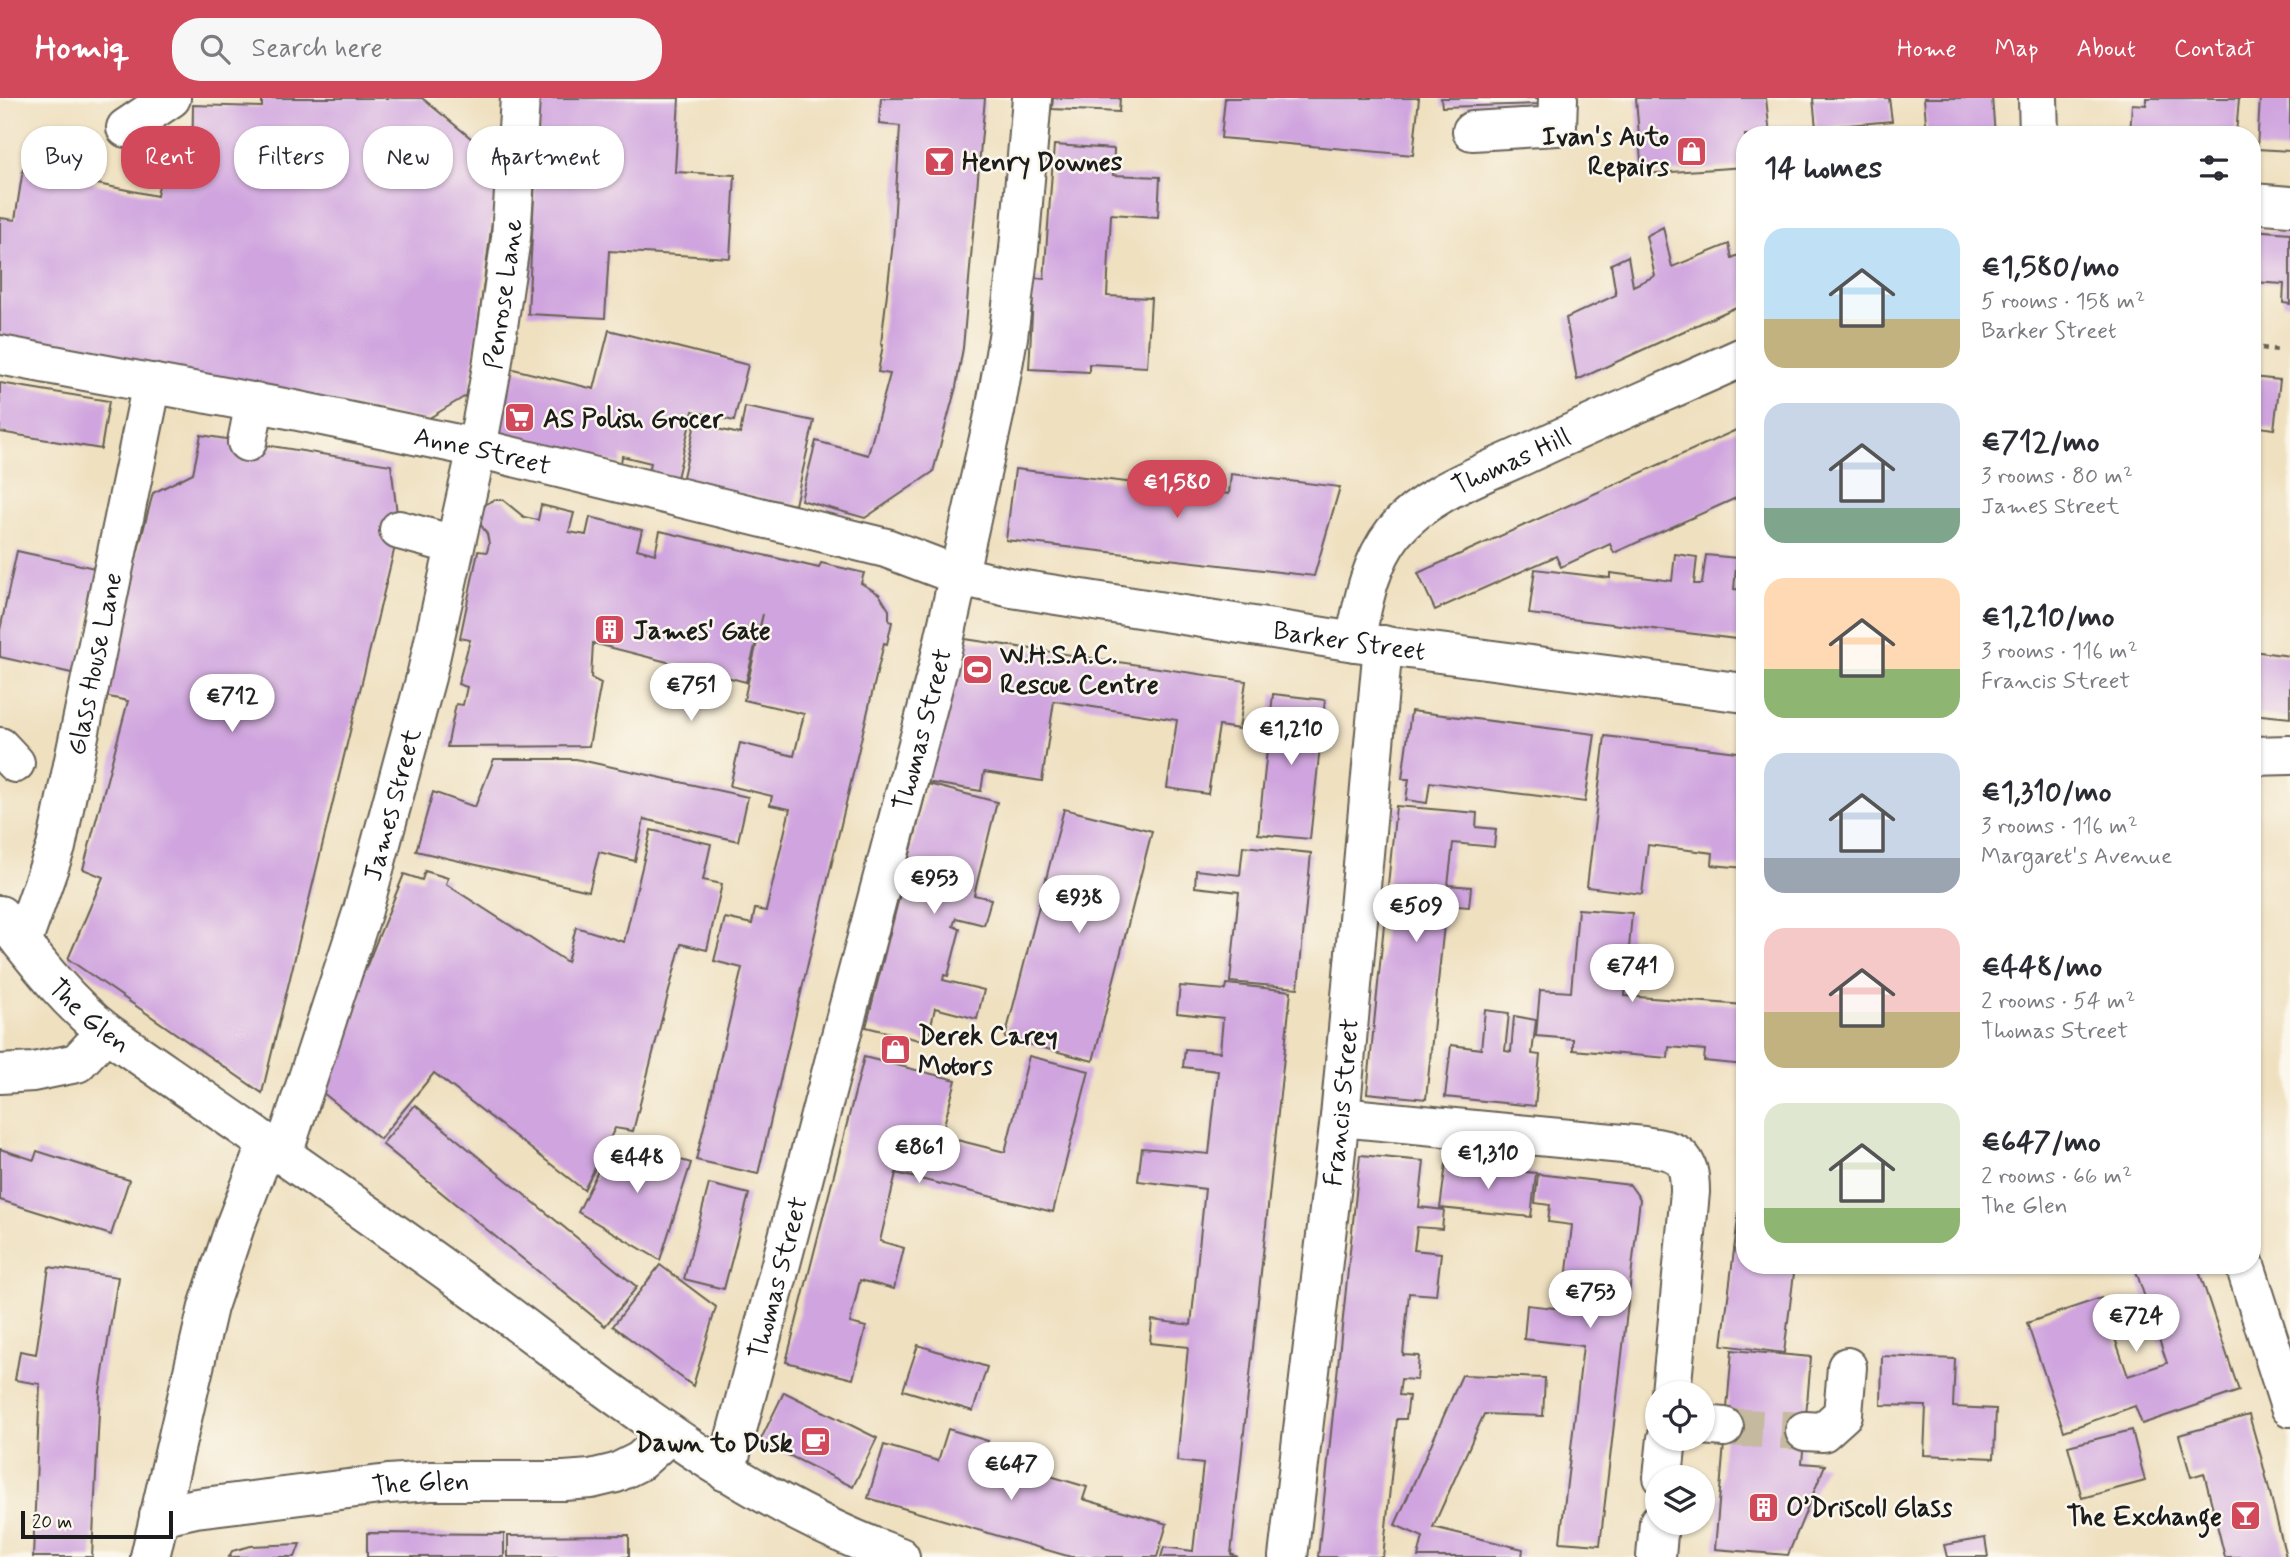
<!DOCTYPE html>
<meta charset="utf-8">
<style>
:root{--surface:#fff;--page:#f7f7f7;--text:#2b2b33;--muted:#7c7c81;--accent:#d1495b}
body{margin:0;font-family:Mynerve,sans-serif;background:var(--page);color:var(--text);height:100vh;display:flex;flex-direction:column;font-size:26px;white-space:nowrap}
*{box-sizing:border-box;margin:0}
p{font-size:23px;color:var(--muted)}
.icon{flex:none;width:38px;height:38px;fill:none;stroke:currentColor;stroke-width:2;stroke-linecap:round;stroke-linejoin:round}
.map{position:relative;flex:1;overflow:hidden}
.drawer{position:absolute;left:1736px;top:28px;width:525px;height:1148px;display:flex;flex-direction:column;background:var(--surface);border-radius:28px;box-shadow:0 2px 5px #0004}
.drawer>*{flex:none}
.guide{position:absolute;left:21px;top:28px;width:665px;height:63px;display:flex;gap:14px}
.buttons{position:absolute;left:1645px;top:1283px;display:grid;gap:14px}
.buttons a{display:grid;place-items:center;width:70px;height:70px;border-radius:50%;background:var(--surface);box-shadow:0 2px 5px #0004;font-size:35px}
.scale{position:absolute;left:21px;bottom:18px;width:152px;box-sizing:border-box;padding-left:7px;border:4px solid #1c1c1c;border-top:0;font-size:19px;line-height:24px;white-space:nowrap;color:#1c1c1c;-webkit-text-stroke:5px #fbf7ec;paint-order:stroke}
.price{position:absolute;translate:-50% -60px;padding:0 16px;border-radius:24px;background:#fff;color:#222;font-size:23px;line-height:46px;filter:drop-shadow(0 2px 4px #0008)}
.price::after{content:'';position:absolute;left:50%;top:42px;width:21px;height:16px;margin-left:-10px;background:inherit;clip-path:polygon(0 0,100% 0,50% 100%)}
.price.current{background:var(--accent);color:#fff}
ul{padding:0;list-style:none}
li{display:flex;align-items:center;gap:21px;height:175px;padding:0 28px}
li span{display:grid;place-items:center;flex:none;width:196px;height:140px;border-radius:21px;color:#555}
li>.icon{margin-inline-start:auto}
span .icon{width:84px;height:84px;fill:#fffc;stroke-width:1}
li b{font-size:30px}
h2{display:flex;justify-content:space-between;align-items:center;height:84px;padding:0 28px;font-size:30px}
.tag{padding:0 24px;border-radius:28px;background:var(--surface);box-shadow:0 2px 5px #0004;font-size:24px;line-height:63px}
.tag.current{background:var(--accent);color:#fff}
header{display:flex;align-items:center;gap:42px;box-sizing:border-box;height:98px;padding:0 35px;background:var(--accent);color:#fff}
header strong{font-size:33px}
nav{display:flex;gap:38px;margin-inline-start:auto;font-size:24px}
.search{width:490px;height:63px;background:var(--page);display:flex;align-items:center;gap:18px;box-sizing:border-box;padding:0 24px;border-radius:28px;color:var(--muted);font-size:26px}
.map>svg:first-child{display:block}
.building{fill:#d0a5df}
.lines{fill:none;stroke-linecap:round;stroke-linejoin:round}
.minor-tunnel{stroke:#c5b99f;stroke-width:38;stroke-dasharray:38 19;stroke-linecap:butt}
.minor-casing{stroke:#666155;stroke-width:42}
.path{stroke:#666155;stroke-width:4.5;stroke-dasharray:5 5;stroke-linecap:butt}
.minor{stroke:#fff;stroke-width:38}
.labels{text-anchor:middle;stroke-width:5;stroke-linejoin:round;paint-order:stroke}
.poi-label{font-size:26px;font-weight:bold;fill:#1c1c1c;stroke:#fbf7ec;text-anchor:start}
.street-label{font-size:26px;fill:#1c1c1c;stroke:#fbf7ec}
</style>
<header>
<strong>Homiq</strong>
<div class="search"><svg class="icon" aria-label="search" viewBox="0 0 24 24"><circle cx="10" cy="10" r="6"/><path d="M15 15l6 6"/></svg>Search here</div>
<nav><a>Home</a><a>Map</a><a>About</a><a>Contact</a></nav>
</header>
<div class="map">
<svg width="2290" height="1459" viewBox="0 0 2290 1459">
<rect width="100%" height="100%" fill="#fbf7ec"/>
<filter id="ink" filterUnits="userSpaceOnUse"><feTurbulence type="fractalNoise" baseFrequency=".0143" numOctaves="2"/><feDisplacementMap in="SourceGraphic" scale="14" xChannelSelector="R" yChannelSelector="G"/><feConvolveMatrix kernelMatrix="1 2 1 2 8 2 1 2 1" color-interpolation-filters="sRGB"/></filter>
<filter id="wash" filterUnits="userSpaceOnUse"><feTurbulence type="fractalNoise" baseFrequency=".00686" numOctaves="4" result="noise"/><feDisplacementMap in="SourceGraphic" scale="28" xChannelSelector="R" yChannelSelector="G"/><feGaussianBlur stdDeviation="1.57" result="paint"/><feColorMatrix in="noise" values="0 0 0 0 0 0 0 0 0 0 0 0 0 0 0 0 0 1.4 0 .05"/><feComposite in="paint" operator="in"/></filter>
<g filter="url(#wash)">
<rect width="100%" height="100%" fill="#efe0c0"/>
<g id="blocks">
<g class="building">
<path d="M262 0H422L500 64 469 296 426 322 0 244V120L15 122 23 71 157 98 161 76 192 82 193 7 262 9Z"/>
<path d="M539 0H679L675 74 735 77 730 160 609 153 605 220 528 216Z"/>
<path d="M881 0H985L963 250 956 289 933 374 865 420 801 402 816 343 868 357 890 276 878 274 883 247 881 246 893 144 900 28 879 26Z"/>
<path d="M1053 0H1120L1119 14 1052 11Z"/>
<path d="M1225 0H1419L1413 57 1221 40Z"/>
<path d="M1441 0H1539V6L1442 9Z"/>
<path d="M1636 0H1766L1770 37H1745V69L1642 76Z"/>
<path d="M1813 0H1889L1892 23 1816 30Z"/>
<path d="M1924 0H1992L1995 37H1927Z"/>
<path d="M2146 0H2239L2236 37H2130L2132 6 2146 7Z"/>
<path d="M2260 0H2290V53L2257 51Z"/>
<path d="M1054 47 1114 51 1113 77 1160 79 1158 119 1111 116 1107 198 1151 200 1147 269 1089 266V274L1029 271 1034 180 1044 181Z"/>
<path d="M1663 129 1672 169 1729 146 1732 160 1745 154V205L1577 282 1566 220 1616 197 1611 166 1628 158 1633 188 1655 178 1646 138Z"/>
<path d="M2252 132 2290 135V206L2283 205 2284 186 2252 184Z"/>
<path d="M609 232 748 267 734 323 693 313 677 380 649 373 651 365 622 358 621 366 496 335 497 267 594 291Z"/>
<path d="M2252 279 2280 282 2274 331 2252 328Z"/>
<path d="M0 285 109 303 101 351 0 334Z"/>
<path d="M745 309 814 323 795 407 682 383 695 326 740 336Z"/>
<path d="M1745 328V396L1614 455 1610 446 1561 469 1556 458 1435 512 1418 475Z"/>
<path d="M201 337 391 367 399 432 262 995 68 861 103 779 83 771 128 603 100 597 153 395 193 375Z"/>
<path d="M1015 371 1229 396 1231 376 1340 389 1314 478 1006 442Z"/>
<path d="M494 402H503L524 419 538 422 541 407 574 415 569 434 586 437 590 419 642 432 637 451 655 456 660 433 819 470 821 465 864 475 861 485 879 496 889 512V523L892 524 887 546 884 545 758 1076 696 1062 742 870 714 863 725 820 752 826 755 811 766 813 790 711 770 707 772 698 730 688 740 645 794 658 804 616 744 602 763 516 746 584 593 545 591 580 601 585 589 648 447 649 456 606 463 607 467 589 458 586 470 542 460 540 478 453 487 454 489 446 487 436 481 427V415L486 406Z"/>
<path d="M17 453 99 471 76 576 0 559V532Z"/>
<path d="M1675 456 1697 459 1694 486H1702L1706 457 1737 460 1734 491 1745 492V542L1529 516 1535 471 1610 480V475L1672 483Z"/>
<path d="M965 541 1246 583 1239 631 1219 628 1208 696 1167 690 1177 622 1054 603 1042 683 984 674 981 693 926 684Z"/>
<path d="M2252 553 2290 558V620L2252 616Z"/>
<path d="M1273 596 1325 602 1310 741 1258 736Z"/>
<path d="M1411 613 1595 636 1585 704 1430 684 1427 705 1406 702 1409 681H1402Z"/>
<path d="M1605 638 1745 655V770L1712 767 1713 755 1648 747 1642 796 1587 789Z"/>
<path d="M494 661H576L748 699 738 743 644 721 635 763 599 754 589 793 416 753 433 694 475 709Z"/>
<path d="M928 686 997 704 974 797 991 801 984 827 956 820 953 828 960 831 948 878 944 877 943 882 984 892 977 921 935 910 927 944 866 929Z"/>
<path d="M1396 708 1477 715 1476 729 1496 731 1494 749 1453 745 1448 787 1471 789 1469 809 1446 807 1426 1001 1367 995Z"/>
<path d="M1064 711 1152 733 1093 963 1005 940Z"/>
<path d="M651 732 711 746 703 782 722 786 707 852 681 846 633 1033 615 1030 584 1092 434 975 380 1041 317 990 404 776 422 782 425 773 448 780 446 786 567 864 576 829 624 844Z"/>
<path d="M1243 748 1311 755 1298 890 1230 884 1239 794 1195 789 1196 772 1240 777Z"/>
<path d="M1578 811 1632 815 1625 898 1745 907V967L1704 963 1705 952 1669 949 1668 960 1573 952V941L1536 938 1540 892 1571 894Z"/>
<path d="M1227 886 1291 893 1231 1456 1238 1459H1161L1164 1449 1193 1453 1203 1366 1177 1363 1188 1249 1150 1245 1152 1222 1191 1227 1205 1091 1138 1083 1142 1050 1209 1056 1218 973 1183 969 1185 951 1220 954 1223 920 1177 915 1180 888 1226 892Z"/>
<path d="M1485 912 1509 915 1505 953 1511 954 1514 918 1536 922 1532 956 1540 957 1535 1008 1445 999 1451 947 1481 951Z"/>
<path d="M1029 958 1089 973 1053 1114 896 1075 880 1143 904 1150 894 1191 860 1182 850 1225 866 1229 853 1281 786 1264 864 959 956 982 941 1038 1005 1054Z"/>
<path d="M415 1007 637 1189 605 1228 382 1046Z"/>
<path d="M613 1042 691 1065 660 1162 578 1114Z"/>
<path d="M0 1051 34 1062 37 1053 129 1082 111 1137 0 1102Z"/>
<path d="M1360 1057 1424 1063 1419 1109 1444 1112 1442 1131 1417 1129 1414 1152 1441 1155 1436 1197 1409 1195 1403 1257 1419 1258 1417 1282 1401 1281 1399 1297 1409 1298 1406 1321H1397L1383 1459H1318Z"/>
<path d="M1446 1066 1536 1075 1531 1119 1440 1110Z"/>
<path d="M1538 1076 1630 1087 1640 1101 1600 1447 1560 1444 1583 1248 1524 1241 1527 1207 1563 1211 1572 1127 1548 1124 1550 1107 1535 1105Z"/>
<path d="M1743 1081 1745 1167H1795L1784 1255 1722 1247Z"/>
<path d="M709 1086 749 1096 724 1191 684 1181Z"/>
<path d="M660 1167 716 1209 693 1288 613 1228Z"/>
<path d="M2134 1167H2197L2239 1293 2142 1326 2135 1308 2064 1333 2027 1225 2101 1200 2128 1278 2167 1265Z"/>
<path d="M49 1169 118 1179 100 1294 92 1459H33L40 1286 15 1282 20 1253 36 1256Z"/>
<path d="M918 1247 987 1269 973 1313 903 1292Z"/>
<path d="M1732 1252 1811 1259 1802 1365 1825 1367 1788 1457 1715 1451Z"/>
<path d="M1882 1258 1955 1261 1953 1309 1996 1311 1994 1360 1924 1357 1926 1308 1881 1307Z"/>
<path d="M1462 1277 1545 1280 1543 1318 1484 1316 1433 1429 1523 1451 1522 1459H1418L1423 1439 1395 1427Z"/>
<path d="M784 1294 877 1340 853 1389 760 1343Z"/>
<path d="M2249 1317 2261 1359 2286 1459H2225L2204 1375 2191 1379 2179 1337Z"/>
<path d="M948 1331 988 1343 983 1358 1087 1389 1083 1401 1167 1426 1157 1459H1071L868 1400 884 1347 938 1363Z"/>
<path d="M2132 1332 2145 1383 2082 1400 2068 1348Z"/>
<path d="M367 1435 504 1436V1459H367Z"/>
<path d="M629 1437V1459H508V1438Z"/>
<path d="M1985 1440 1988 1459H1947L1944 1447Z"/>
<path d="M300 1446 295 1459H229L232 1453 251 1448Z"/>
</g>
</g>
</g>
<g filter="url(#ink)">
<use href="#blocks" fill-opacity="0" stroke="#666155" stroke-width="2"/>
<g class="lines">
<path class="minor-tunnel" d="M1724 1329 1805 1333"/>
<defs>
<g id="minor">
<path d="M2038 0 2039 37"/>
<path d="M126 30 171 0"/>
<path d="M1472 33 1557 28 1558 0"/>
<path d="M2252 105 2290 108"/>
<path id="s1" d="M0 257 289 311 477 350 886 450 957 477 1012 490 1355 544 1745 595"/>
<path d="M247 344 255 304"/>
<path d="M399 432 455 447"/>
<path id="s2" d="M1355 544C1363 505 1369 466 1394 434 1426 395 1481 377 1526 356 1598 322 1672 291 1745 258"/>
<path d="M0 649 15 665"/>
<path d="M2252 658 2290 657"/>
<path id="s3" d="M0 817C33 859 64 901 106 934 230 1020 354 1105 475 1193 610 1292 741 1402 900 1459"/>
<path id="s4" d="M22 845 56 749 152 285"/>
<path d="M0 976 33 974 77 965 106 934"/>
<path d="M1340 1019 1644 1048C1679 1053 1690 1057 1690 1094L1671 1295"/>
<path id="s5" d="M283 1056 363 812 426 579 477 350 492 269 511 140 520 0"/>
<path d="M2245 1167 2290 1309"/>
<path d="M1703 1327 1724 1329"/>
<path d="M1805 1333 1823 1334 1843 1316 1847 1269"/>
<path id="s6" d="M726 1374 938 570 995 313 1008 239 1019 151 1032 0"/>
<path d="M1663 1379 1667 1340"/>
<path id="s7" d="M159 1418 196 1410 388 1386 431 1383H564L591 1381 616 1375 640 1363 670 1336"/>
<path d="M150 1459 208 1209 235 1128 267 1045"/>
<path id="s8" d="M1288 1459 1340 1019 1383 547"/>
<path d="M1656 1459 1659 1424"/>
</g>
</defs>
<use href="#minor" class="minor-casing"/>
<path class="path" d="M2252 249 2279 252"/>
<use href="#minor" class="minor"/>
</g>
</g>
<defs>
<symbol id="shop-square" viewBox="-11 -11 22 22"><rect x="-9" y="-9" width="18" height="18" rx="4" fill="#d1495b" stroke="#fbf7ec"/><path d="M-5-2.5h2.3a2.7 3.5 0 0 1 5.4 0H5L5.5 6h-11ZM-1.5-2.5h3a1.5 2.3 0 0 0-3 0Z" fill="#fff"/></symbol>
<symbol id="bar-square" viewBox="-11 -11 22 22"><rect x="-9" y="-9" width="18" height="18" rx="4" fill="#d1495b" stroke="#fbf7ec"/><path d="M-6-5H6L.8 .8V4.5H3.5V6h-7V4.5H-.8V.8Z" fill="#fff"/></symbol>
<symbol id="supermarket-square" viewBox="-11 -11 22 22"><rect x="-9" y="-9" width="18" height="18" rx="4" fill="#d1495b" stroke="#fbf7ec"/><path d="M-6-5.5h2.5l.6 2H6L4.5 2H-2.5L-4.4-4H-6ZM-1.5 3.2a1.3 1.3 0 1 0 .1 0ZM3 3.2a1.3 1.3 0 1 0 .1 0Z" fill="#fff"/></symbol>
<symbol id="building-square" viewBox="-11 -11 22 22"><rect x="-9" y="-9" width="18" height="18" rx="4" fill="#d1495b" stroke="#fbf7ec"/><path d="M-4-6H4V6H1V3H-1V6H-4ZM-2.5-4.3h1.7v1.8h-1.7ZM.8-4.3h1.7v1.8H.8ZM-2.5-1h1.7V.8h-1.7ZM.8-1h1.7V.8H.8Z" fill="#fff"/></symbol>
<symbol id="stadium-square" viewBox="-11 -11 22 22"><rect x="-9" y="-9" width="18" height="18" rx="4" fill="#d1495b" stroke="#fbf7ec"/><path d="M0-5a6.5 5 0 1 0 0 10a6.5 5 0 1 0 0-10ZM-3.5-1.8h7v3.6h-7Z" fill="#fff"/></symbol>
<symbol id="cafe-square" viewBox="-11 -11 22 22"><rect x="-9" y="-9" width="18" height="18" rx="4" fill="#d1495b" stroke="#fbf7ec"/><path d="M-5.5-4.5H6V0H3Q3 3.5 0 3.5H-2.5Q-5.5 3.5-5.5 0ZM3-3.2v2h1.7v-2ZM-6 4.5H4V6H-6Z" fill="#fff"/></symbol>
</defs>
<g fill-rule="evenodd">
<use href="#shop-square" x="1674" y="36" width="35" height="35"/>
<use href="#bar-square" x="922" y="46" width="35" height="35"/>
<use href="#supermarket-square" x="502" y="302" width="35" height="35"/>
<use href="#building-square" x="592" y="514" width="35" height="35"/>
<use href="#stadium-square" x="960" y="554" width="35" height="35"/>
<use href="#shop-square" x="878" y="934" width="35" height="35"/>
<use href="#cafe-square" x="798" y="1326" width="35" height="35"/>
<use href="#building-square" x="1746" y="1392" width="35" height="35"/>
<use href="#bar-square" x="2228" y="1400" width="35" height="35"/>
</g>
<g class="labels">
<g class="poi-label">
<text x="1669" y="47" text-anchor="end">Ivan's Auto<tspan x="1669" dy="30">Repairs</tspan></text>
<text x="962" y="72">Henry Downes</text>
<text x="543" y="329">AS Polish Grocer</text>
<text x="633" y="541">James' Gate</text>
<text x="1000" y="565">W.H.S.A.C.<tspan x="1000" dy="30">Rescue Centre</tspan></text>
<text x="918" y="946">Derek Carey<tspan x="918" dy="30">Motors</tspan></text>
<text x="793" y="1353" text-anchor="end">Dawn to Dusk</text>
<text x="1786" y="1418">O’Driscoll Glass</text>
<text x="2222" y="1427" text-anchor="end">The Exchange</text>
</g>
<g class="street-label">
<text dy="9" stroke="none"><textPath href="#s5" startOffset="889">Penrose Lane</textPath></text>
<text dy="9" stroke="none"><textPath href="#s1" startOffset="492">Anne Street</textPath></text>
<text dy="9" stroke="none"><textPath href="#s2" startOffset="256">Thomas Hill</textPath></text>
<text dy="9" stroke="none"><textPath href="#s1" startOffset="1381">Barker Street</textPath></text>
<text dy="9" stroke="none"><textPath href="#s4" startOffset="289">Glass House Lane</textPath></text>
<text dy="9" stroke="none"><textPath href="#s6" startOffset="768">Thomas Street</textPath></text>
<text dy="9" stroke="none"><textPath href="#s5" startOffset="366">James Street</textPath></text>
<text dy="9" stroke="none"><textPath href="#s3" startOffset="135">The Glen</textPath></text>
<text dy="9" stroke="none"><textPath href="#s8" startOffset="458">Francis Street</textPath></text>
<text dy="9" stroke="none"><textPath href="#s6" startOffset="201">Thomas Street</textPath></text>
<text dy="9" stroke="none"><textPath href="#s7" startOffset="264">The Glen</textPath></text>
</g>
</g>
</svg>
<div class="buttons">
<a><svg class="icon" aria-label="locate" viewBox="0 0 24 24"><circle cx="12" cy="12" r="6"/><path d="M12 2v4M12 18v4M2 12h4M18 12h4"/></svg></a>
<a><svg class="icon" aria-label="layers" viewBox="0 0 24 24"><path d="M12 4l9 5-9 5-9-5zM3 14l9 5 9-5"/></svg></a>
</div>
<div class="scale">20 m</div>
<b class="price current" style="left:1177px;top:422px">€1,580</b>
<b class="price" style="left:691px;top:625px">€751</b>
<b class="price" style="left:232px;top:636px">€712</b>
<b class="price" style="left:1291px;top:669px">€1,210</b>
<b class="price" style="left:934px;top:818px">€953</b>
<b class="price" style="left:1079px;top:837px">€938</b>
<b class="price" style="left:1416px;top:846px">€509</b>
<b class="price" style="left:1632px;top:906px">€741</b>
<b class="price" style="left:919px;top:1087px">€861</b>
<b class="price" style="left:1488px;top:1093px">€1,310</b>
<b class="price" style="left:637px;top:1097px">€448</b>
<b class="price" style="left:1590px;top:1232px">€753</b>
<b class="price" style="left:2136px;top:1256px">€724</b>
<b class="price" style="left:1011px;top:1404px">€647</b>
<div class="guide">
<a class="tag">Buy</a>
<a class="tag current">Rent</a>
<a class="tag">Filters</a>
<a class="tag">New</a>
<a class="tag">Apartment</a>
</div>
<section class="drawer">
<h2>14 homes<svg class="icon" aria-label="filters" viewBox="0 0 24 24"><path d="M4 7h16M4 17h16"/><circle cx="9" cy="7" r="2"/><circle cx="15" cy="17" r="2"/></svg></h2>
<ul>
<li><span style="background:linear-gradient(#bfe0f5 65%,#c2b280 0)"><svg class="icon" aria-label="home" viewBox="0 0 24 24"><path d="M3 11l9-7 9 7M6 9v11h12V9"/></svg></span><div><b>€1,580/mo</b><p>5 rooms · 158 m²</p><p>Barker Street</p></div></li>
<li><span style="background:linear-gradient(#c9d6e8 75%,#7fa58c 0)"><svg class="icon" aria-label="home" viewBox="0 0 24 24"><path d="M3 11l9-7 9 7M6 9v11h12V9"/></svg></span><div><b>€712/mo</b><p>3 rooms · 80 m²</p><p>James Street</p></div></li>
<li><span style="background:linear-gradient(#ffd9b3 65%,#8fb573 0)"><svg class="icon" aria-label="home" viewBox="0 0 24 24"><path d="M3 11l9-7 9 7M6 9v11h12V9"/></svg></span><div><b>€1,210/mo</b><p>3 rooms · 116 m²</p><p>Francis Street</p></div></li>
<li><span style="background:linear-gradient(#c9d6e8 75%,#9aa5b1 0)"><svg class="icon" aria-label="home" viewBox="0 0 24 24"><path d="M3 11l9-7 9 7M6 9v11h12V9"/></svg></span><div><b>€1,310/mo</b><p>3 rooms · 116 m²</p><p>Margaret's Avenue</p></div></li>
<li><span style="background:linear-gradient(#f6c9c9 60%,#c2b280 0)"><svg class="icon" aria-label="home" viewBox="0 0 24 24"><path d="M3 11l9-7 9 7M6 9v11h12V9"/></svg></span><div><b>€448/mo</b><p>2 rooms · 54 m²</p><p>Thomas Street</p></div></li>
<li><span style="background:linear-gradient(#dfe7d0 75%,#8fb573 0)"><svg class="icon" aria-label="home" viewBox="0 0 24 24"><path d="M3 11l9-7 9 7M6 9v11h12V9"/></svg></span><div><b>€647/mo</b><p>2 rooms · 66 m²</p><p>The Glen</p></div></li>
</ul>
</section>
</div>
